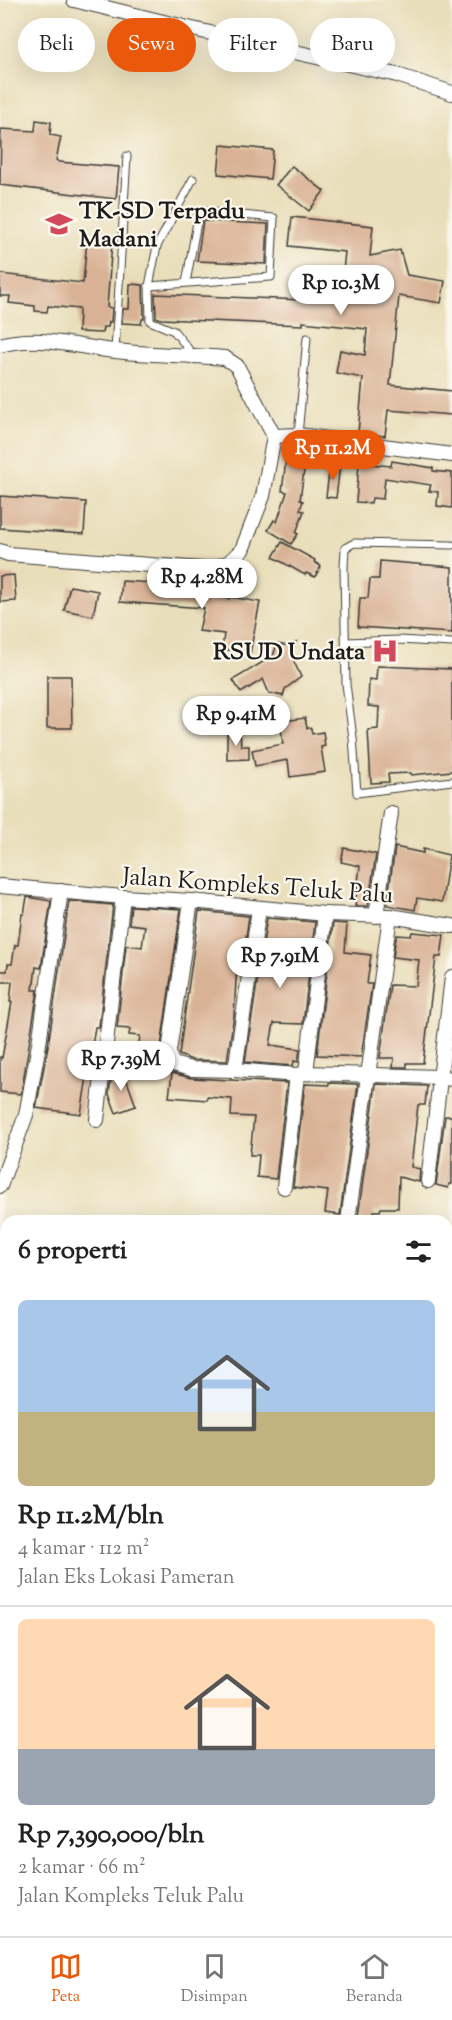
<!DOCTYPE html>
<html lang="id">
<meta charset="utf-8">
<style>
:root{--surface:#fff;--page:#f2f2f2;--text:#222;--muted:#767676;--line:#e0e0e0;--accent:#ea580c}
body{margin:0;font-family:"Sorts Mill Goudy",serif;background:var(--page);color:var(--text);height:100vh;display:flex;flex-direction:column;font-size:22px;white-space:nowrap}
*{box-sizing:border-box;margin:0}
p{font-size:20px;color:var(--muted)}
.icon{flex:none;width:33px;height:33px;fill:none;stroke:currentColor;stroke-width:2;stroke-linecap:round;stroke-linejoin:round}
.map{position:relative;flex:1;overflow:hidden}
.drawer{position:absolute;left:0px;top:1215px;width:453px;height:722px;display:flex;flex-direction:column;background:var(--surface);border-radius:18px 18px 0 0;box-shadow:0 6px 24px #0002}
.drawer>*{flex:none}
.top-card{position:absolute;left:18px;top:18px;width:417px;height:54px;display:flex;gap:12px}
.price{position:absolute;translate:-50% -51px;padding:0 14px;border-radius:21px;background:#fff;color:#222;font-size:20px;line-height:39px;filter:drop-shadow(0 2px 3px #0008)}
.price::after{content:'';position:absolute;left:50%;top:36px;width:18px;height:14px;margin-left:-9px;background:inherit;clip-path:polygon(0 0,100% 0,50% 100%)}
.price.selected{background:var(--accent);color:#fff}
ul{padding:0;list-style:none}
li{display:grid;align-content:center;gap:12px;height:318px;padding:0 18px}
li+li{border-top:2px solid var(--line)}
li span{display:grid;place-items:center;height:186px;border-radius:9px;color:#555}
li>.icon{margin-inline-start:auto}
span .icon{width:108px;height:108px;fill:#fffc;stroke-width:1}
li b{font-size:26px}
h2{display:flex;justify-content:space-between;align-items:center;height:72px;padding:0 18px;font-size:26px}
.chip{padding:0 21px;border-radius:27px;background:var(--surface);box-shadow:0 6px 24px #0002;font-size:21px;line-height:54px}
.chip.selected{background:var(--accent);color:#fff}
.tab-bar{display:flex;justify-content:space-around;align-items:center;height:84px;border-top:2px solid var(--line);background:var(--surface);font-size:16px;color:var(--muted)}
.tab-bar a{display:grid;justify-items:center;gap:3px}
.tab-bar .selected{color:var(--accent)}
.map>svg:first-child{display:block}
.building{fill:#d9b295}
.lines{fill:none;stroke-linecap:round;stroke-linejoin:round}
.lane-casing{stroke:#3b3934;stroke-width:9}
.street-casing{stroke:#3b3934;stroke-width:16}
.lane{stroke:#fff;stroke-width:7}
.street{stroke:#fff;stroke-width:14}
.labels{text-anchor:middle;stroke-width:4.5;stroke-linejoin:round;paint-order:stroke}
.poi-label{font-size:24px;font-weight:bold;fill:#1c1c1c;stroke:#fbf7ec;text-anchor:start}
.street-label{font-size:24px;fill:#1c1c1c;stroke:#fbf7ec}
</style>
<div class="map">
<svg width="452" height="1936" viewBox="0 0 452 1936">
<rect width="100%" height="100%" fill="#fbf7ec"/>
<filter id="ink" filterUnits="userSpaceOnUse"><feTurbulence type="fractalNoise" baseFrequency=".0167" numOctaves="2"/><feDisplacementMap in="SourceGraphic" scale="12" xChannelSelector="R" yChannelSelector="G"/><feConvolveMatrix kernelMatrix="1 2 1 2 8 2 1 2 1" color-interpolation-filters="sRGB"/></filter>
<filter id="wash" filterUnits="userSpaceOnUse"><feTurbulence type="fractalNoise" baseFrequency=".008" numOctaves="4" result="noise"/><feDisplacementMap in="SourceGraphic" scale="24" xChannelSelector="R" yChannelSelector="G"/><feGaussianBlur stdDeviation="1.35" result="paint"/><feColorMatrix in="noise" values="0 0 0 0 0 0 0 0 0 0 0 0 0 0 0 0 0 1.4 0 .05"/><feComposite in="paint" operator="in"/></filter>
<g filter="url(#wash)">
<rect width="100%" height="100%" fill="#e9deba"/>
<g id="blocks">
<g class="building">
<path d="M36 120 51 122 50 135 61 137 56 160 59 162 119 167 116 199 0 185 1 129 35 131Z"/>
<path d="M221 145 273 150 270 179 218 174Z"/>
<path d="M292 166 324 191 309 211 276 185Z"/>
<path d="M292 217 373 226 370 256 400 250 407 275 445 281 441 303 399 296 390 385 452 391V415L388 410 385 436 358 433 363 378 336 373 340 350 365 355 367 329 303 322V325L161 319 156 317 155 294 303 300V297L340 301 345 252 289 246Z"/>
<path d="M203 221 268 224 266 264 197 261Z"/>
<path d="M87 240 112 242 107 307 112 308 111 322H109L108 327H103L102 333 78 332 79 309 48 306 47 312 35 311V306L9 303 10 296H0V274L83 283Z"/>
<path d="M130 284 143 285 144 319H142L141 324 122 323 123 309H129Z"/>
<path d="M286 460 305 463 300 500 303 501 300 510 304 511 296 533 298 534 291 544 268 530 274 520 277 522 287 492 282 491Z"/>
<path d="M392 461 433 468V471L452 473V508L437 506 438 492 429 491 431 485 385 478 383 499 372 498 371 503 356 502 359 463 391 466Z"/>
<path d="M330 464 340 465 336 498 326 497Z"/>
<path d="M0 496 86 502 84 534 0 528Z"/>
<path d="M282 542 315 560 314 562 321 566 315 577 306 573 305 575 273 557Z"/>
<path d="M380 561 452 567V633L358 627 360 598H368L370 579H379Z"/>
<path d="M14 575 16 601 0 602V576Z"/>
<path d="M122 581 197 586 196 593 229 599 230 597 260 602 250 653 222 649 224 634 199 631 204 608 120 602Z"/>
<path d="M70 586 98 591 93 616 64 610Z"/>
<path d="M296 642 291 655 301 677 285 689 283 696 269 693 263 679 241 693 233 680 273 656 277 644 289 646Z"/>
<path d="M377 666 452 669V771L411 775V773L388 774 389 782 371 783 368 730 378 729 379 707 368 706 369 679 376 680Z"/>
<path d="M47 676H71L72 728H47Z"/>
<path d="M305 718 307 728H311L312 734 323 732 325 746 321 747 325 772 290 777 288 760 255 766 252 750 283 744 281 728 285 727 284 721Z"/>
<path d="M227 731H240L241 746H249V759L227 760Z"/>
<path d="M395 847 423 853V849L449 855 442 902 417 898 415 910 387 905Z"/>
<path d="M344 848 376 854 368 906H355L360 866 341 862Z"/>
<path d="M27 897 51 901 41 968 36 967 33 990H38L21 1094 0 1092V1057L2 1058 12 1002H10L12 982H0V971H7L8 964H12L15 945H18L22 914H24Z"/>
<path d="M69 901 113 905 99 1027H95L81 1114 36 1108 48 1046Z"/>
<path d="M131 906 181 909 160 1053 138 1050 140 1036 129 1035 130 1029 117 1028 126 945 142 947 145 926 129 924Z"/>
<path d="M199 911 249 916 242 965 237 964 234 1015 227 1061 192 1060 179 1055Z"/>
<path d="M267 918 315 922 303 1024 274 1023 270 1045 300 1049 298 1062 294 1061 293 1066 245 1062Z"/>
<path d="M333 923 347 924 345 952 371 955 367 984H372L361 1057 317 1055Z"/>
<path d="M412 932 444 935 441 957H436L423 1063H407V1067H393L394 1058H380L390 985 416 986 419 960 393 957 395 943 397 935 411 936Z"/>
<path d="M122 1067 136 1106 116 1113 109 1094 112 1071Z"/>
<path d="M172 1073 191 1078 287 1083 276 1179 257 1177 259 1155H250L254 1117 231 1116 232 1099 207 1097V1100L169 1097Z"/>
<path d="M329 1083 358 1084 340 1215 325 1213 328 1191 293 1187 305 1084 329 1085Z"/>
<path d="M376 1084 427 1086 425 1105H418L411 1167 420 1169 419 1182 399 1177 398 1208H381L380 1211H374L373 1221H361V1217H358Z"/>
<path d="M445 1116H452V1184H449L448 1188 436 1185Z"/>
</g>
</g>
</g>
<g filter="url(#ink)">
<use href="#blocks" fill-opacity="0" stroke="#3b3934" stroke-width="1.5"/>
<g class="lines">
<defs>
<g id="lane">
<path d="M193 179 157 246 149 286 150 321 174 331 194 356"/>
<path d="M149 286 271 277 274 218 199 211 186 283"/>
<path d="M115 351 127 156"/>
<path d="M298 435 307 338"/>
<path d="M452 545 354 543 345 548 344 567 346 684 353 738 357 793 452 781"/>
<path d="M346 642 399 640 452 643"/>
</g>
<g id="street">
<path d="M74 0 188 28 397 75 452 93"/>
<path d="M0 345C38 334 76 347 115 351 151 355 189 355 225 358L237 366 274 436"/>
<path d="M274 436 298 435 452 455"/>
<path d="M0 551 8 554 202 569 214 568 228 563 242 550 263 496 274 436"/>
<path d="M0 886 123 897 191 901 325 914 390 916 452 926"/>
<path d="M191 901 169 1051 170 1058 173 1064 191 1069 235 1070 297 1075 306 1073 439 1077 452 1079"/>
<path d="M376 916 391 813"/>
<path d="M235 1070 259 909"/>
<path d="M306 1073 325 914"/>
<path d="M97 1120 123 897"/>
<path d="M428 1181 452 977"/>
<path d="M0 1186 26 1115 39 1044 61 891"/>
<path d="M284 1187 297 1075"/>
<path d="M348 1221 390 916"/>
<path d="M0 1840 6 1839"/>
<path d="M0 1919 4 1936"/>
</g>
</defs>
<use href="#lane" class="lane-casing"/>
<use href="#street" class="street-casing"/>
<use href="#lane" class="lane"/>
<use href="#street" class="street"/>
</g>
</g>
<defs>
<symbol id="school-bare" viewBox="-9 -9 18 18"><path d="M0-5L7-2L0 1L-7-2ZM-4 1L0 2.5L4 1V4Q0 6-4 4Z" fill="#d1495b" stroke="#fbf7ec" stroke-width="2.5" paint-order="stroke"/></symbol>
<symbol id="hospital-bare" viewBox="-9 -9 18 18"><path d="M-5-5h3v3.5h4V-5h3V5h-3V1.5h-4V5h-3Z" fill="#d1495b" stroke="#fbf7ec" stroke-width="2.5" paint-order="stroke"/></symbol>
</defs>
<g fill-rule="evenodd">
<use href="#school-bare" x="40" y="205" width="38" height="38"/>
<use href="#hospital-bare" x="366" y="632" width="38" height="38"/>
</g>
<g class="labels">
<g class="poi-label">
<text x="79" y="218">TK-SD Terpadu<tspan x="79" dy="28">Madani</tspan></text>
<text x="365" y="659" text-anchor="end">RSUD Undata</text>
</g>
<g class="street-label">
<text transform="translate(258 885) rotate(4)" y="8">Jalan Kompleks Teluk Palu</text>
</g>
</g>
</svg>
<b class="price" style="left:341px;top:316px">Rp 10.3M</b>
<b class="price selected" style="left:333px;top:481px">Rp 11.2M</b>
<b class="price" style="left:202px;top:610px">Rp 4.28M</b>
<b class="price" style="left:236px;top:747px">Rp 9.41M</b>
<b class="price" style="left:280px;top:989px">Rp 7.91M</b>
<b class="price" style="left:121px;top:1092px">Rp 7.39M</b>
<div class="top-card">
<a class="chip">Beli</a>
<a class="chip selected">Sewa</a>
<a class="chip">Filter</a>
<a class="chip">Baru</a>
</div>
<section class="drawer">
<h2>6 properti<svg class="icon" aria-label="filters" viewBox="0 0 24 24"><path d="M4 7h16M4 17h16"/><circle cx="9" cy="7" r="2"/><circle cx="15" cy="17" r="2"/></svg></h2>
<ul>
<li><span style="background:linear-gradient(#a9c7e8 60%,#c2b280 0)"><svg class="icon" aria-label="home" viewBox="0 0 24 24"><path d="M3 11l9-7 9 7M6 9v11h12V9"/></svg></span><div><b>Rp 11.2M/bln</b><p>4 kamar · 112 m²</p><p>Jalan Eks Lokasi Pameran</p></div></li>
<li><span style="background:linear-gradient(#ffd9b3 70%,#9aa5b1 0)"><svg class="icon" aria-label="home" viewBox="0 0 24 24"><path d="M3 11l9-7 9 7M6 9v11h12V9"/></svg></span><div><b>Rp 7,390,000/bln</b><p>2 kamar · 66 m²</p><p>Jalan Kompleks Teluk Palu</p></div></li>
</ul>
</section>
</div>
<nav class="tab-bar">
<a class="selected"><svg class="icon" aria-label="map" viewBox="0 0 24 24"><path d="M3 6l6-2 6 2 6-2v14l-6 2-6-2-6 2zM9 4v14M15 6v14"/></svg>Peta</a>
<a><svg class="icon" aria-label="saved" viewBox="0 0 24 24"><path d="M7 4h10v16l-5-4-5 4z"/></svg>Disimpan</a>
<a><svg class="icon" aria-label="home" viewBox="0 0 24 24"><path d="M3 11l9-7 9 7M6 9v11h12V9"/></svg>Beranda</a>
</nav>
